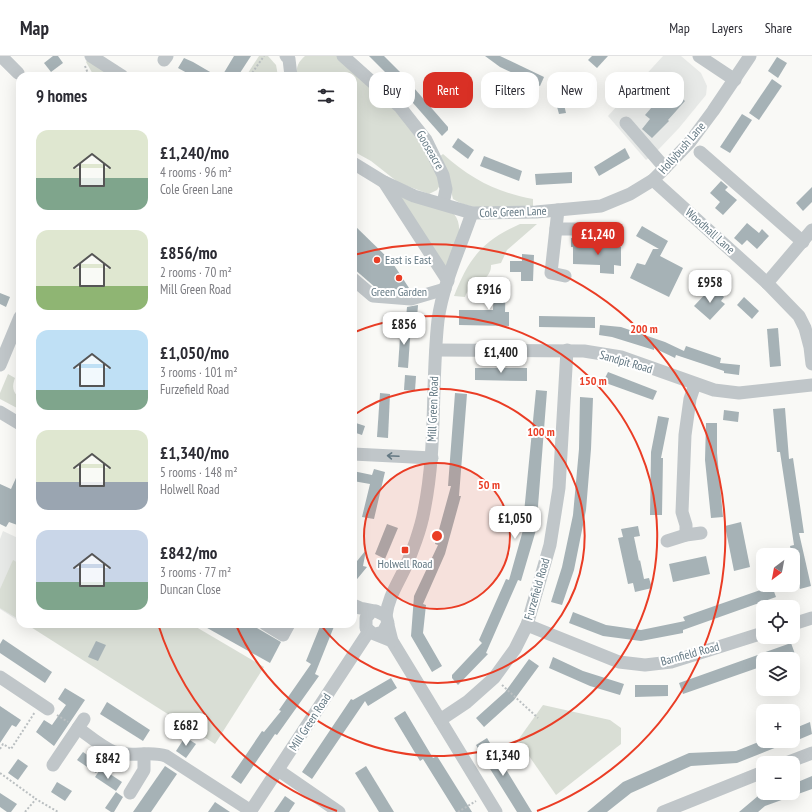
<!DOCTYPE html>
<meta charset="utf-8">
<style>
:root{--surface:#fff;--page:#f7f7f7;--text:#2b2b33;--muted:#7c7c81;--line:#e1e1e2;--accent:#d93025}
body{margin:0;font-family:"PT Sans Narrow",sans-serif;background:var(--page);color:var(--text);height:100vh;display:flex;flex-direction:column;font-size:15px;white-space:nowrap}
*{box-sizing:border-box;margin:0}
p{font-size:13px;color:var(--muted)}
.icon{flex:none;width:22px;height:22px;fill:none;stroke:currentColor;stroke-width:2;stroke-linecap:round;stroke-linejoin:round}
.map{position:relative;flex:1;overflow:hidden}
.panel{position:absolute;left:16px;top:16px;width:341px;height:556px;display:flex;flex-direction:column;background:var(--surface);border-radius:12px;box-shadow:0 4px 16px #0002}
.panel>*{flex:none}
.top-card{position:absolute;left:369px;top:16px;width:380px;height:36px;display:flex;gap:8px}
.needle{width:26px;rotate:212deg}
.buttons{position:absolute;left:756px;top:492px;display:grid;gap:8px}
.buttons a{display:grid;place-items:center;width:44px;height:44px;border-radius:8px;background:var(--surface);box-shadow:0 4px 16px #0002;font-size:20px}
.price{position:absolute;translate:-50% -34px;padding:0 9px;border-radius:8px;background:#fff;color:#222;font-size:13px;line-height:26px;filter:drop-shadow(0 1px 2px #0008)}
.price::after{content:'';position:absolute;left:50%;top:24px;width:12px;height:9px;margin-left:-6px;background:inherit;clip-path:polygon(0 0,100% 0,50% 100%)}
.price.on{background:var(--accent);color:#fff}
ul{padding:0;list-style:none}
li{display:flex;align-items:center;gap:12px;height:100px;padding:0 20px}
li span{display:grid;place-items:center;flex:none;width:112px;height:80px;border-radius:12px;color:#555}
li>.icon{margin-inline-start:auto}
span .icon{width:48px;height:48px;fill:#fffc;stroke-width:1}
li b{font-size:17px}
h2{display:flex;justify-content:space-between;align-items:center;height:48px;padding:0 20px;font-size:17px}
.chip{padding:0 14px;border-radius:12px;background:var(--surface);box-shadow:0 4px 16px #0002;font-size:14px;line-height:36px}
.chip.on{background:var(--accent);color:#fff}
header{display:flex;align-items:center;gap:24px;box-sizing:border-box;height:56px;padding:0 20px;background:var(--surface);border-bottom:1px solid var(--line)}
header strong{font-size:19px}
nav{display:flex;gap:22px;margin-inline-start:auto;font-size:14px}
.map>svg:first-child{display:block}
.built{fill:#e7e9e7}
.green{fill:#d9ded5}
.building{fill:#a6b2b6}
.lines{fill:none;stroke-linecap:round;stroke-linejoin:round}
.path{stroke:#babfc1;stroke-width:2;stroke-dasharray:2 2;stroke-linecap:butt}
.minor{stroke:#c0c6c9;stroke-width:13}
.oneway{stroke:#637883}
.ring{fill:none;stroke:#ea3d25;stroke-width:2}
.poi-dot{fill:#ea3d25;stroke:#fff;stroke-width:1.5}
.labels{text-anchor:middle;stroke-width:4;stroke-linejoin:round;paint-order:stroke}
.street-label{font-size:12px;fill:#637883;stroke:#fff}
.poi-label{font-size:12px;fill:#637883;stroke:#fff}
.centre{fill:#ea3d25;stroke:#fff;stroke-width:2}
.ring-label{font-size:12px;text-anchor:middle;font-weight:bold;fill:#ea3d25;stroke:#fff;stroke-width:4;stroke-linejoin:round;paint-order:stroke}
</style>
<header>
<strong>Map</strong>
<nav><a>Map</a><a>Layers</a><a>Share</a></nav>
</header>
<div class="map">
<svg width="812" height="756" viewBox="0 0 812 756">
<rect width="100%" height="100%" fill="#f9f9f6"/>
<g class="built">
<path d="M663 0H681L701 17 707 30 706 39 679 72 657 95 646 104 608 60Z"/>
<path d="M3 475 20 483V566L0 553V483Z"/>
</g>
<g class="green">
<path d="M259 0H268L276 9 278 20H246Z"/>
<path d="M305 0H337L370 26 427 91 440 129 437 134 429 138 399 127 371 105 353 95V20H297C296 11 298 6 305 0Z"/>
<path d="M88 3 114 20H94L86 6Z"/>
<path d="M443 98C471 123 496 136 533 143V151C508 151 474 157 453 143L447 119 439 101Z"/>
<path d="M395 138 454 158C467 174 452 199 446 216Z"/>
<path d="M520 168H537L507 194 501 207 491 209C492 226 469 227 465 241L454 240C469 202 482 185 520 168Z"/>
<path d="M8 318 15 322C12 330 12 336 20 342V348L17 352 0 343V337Z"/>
<path d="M13 504 20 508V564L0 552V533Z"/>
<path d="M26 568H191L264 611 215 688Z"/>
<path d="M543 649 610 664 621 672V688L556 739 518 684Z"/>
</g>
<g class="building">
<path d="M53 0H58L63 7 51 16 44 7Z"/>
<path d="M234 0H251L238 20H222Z"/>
<path d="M369 0H384L404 20 397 28Z"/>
<path d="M485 0H500L544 21 540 30 500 11Z"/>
<path d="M592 0H608L597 12 588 4Z"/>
<path d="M777 1 787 7 778 22 768 15Z"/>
<path d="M184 2 193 6 217 20H185L187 17 178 12Z"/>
<path d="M558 23 566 57 559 58 550 25Z"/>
<path d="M772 23 782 30 759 64 749 57Z"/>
<path d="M662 25 685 45 668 64 669 65 652 82 642 73 650 63 645 59 659 43 652 36Z"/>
<path d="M414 32 448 71V74L442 80 406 39Z"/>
<path d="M742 58 752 64 730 97 720 91Z"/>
<path d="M458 82 474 94 468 103 452 91Z"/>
<path d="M625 92 630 102 599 120 594 111Z"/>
<path d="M484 100 522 115 519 125 480 110Z"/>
<path d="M572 116V127L536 129 535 118Z"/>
<path d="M721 125 728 131 725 134 737 144 723 159 715 152 720 146 710 137Z"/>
<path d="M812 131V146L803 155 796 147Z"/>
<path d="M747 167 759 177 762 173 769 180 757 193 747 184 742 189 734 182Z"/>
<path d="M353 168 392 206 409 232 404 234 376 232 353 212Z"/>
<path d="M642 170 668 185 660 200 683 212 669 241 630 222 637 207 645 209 653 193H659L636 180Z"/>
<path d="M571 182 579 183 578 190 601 191V185H615L614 191H621V210L614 209V218L600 217V209L573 208V191H571Z"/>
<path d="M522 198 534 199 533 225H521V216H510V205H522Z"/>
<path d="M494 224H506L505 256H509V270L459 269V254H493Z"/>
<path d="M709 234 714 238 717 234 724 241 721 245 725 248 710 264 694 250Z"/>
<path d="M0 237 10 241 6 251 0 248Z"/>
<path d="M744 241 759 255 752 263 737 249Z"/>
<path d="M418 249 417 263 406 262 407 251Z"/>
<path d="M539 260 595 261V272L539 271Z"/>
<path d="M401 267 411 268 408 312 398 311Z"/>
<path d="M600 269 621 271 665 286 684 295 686 290 721 302 720 307 740 309 739 319 724 317V315L676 299 675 302 654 292V294L612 281 599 279Z"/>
<path d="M778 272 781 310 770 311 767 273Z"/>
<path d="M475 312H527V325L475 324Z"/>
<path d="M608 316 657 335 653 344 603 326Z"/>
<path d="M405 319 416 320 415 335 404 334Z"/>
<path d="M536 334 547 335 538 450 533 473 536 474 521 525 518 524 486 597 488 598 458 629 452 622V619L482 587 479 584 506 523 509 524 525 467H523Z"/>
<path d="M380 337 390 338 388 382 377 381Z"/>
<path d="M455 337 467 338 459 440H461L445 498 423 548 426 549 423 577 442 610 432 616 411 580 414 540 438 489 435 488 451 430H448Z"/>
<path d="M580 341 593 342 591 393 586 454 574 514 562 549 551 546 562 511 573 459 579 393Z"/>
<path d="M785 352 789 403 793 402 804 477H799L811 530 800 533 790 490 794 489 780 396H777L773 353Z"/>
<path d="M724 354 739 356 738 366 723 364Z"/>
<path d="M658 360 669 362 661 402H663L662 459H650L651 396Z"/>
<path d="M353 366 365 370 362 379 353 376Z"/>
<path d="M706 367H717V397L723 461 711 462 705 404Z"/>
<path d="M20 413V470L9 466 6 471 0 468V428L11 433Z"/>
<path d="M374 413 385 416 374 463 362 461 370 428 353 425V415L372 419Z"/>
<path d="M741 466 750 511 734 515 725 470Z"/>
<path d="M387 468 398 472 385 503 375 498Z"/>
<path d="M638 470 640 480 634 481 639 505 640 504 644 523 649 522 652 532 635 536 633 527 628 528 618 482 623 481 621 473Z"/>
<path d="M366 494 363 510 367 511 353 528V510Z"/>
<path d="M706 500 710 518 673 526 669 508Z"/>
<path d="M772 530 776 541 683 574V577L641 585 603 580 569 567 573 556 606 569 641 574 685 565 683 561Z"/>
<path d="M200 568H250L281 586 270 607Z"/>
<path d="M321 568H335L315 618 319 620 277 679 275 678 241 728 231 721 262 675 264 676 281 655 279 654 311 608 306 605Z"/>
<path d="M3 583 52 616 45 627 0 597V588Z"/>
<path d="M96 585 106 589 98 605 88 601Z"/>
<path d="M791 587 795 598 782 603H763V610L683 638 679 627Z"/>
<path d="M553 601 583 615 624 628 620 639 590 630 549 612Z"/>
<path d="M529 603 539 610 514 644 484 671 476 662 505 636Z"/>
<path d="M391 622 397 632 368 650 365 645 312 723 302 716 351 643 353 644Z"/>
<path d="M635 629H668V640L635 641Z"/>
<path d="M65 632 85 644 54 690 36 676 44 664 52 669 66 649 58 643Z"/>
<path d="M107 646 150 674 143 685 100 658Z"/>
<path d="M0 650 21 664 16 671 12 669 0 687Z"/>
<path d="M405 655 433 702 437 700 472 756H456L423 703 420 705 394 662Z"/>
<path d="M810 666 812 678 793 686V673Z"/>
<path d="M185 681 196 688 186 702 176 695Z"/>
<path d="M487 682 496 697 532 756H517L487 708 476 689Z"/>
<path d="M761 685H792L737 707 691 710 631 737 607 756H587L623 726 689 697 736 695Z"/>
<path d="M83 696 102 709 96 717 77 704Z"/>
<path d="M18 703 28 710 18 724 8 717Z"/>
<path d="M165 710 177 718 151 756H133Z"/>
<path d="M366 710 394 756H379L355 717Z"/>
<path d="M101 712 122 726 116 735 95 721Z"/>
<path d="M812 720V733L765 750 758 756H739L758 740 766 737H793V728Z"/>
<path d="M57 726 72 735 65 745 51 736Z"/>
<path d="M116 736 123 741 114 756H111L105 752Z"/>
<path d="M0 737 17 748 11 756H7L0 751Z"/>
<path d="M285 740 295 747 289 756H274Z"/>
<path d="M215 746 230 756H208Z"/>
</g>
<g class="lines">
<g class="path">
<path d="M85 10 89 20"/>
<path d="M250 20 264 0"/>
<path d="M502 629 538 662"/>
<path d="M57 659 68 666"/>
<path d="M0 693 3 688 11 693 35 656"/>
<path d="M0 717 36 743"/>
<path d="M25 756 36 743 58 756"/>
<path d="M458 756 476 745"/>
</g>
<g class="minor">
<path d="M1 0 18 17"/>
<path d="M91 0 122 20"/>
<path d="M286 0 289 3 291 20"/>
<path d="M343 0 400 51 426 84 443 119 446 133 443 148"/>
<path d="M699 0 735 24"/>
<path d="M164 4 167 0"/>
<path d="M626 67 665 112"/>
<path d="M700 96 803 186"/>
<path d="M353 107 384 126 414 140 472 157 536 156 601 150 630 138 653 124 665 112 690 86 713 55 750 0"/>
<path d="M653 124 767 227 799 260 805 272 810 291 812 308"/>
<path d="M384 126 448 225"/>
<path d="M558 154 551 217 565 220"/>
<path d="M556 173H608"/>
<path d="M353 223 373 240 411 243 445 233"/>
<path d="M767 227 812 174"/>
<path d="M436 294 584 295 621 301 714 334 739 337 812 329"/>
<path d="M0 309 20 261"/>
<path d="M0 356 20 368"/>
<path d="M353 398 432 402"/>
<path d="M686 479V469L682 456 685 379 690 343 695 328"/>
<path d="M667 485 686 479 701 477"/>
<path d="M353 549 360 552 375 555"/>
<path d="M386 560C388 542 397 529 405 512 412 497 421 472 424 455 437 392 431 328 438 264 443 228 460 192 472 157"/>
<path d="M265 568 283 579 289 568"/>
<path d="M793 568 812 562"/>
<path d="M388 569 392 585 496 756"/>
<path d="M527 569 619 606 645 609 671 606 763 577"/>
<path d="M376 578 383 576 388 567 386 560 376 555 371 556 366 562V572L372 577 392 585"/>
<path d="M0 621 48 653"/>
<path d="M440 664 467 646 494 622 515 593 527 569 550 489 559 432 567 294"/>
<path d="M78 672C89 680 102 691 114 696 132 702 149 694 166 700L251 755"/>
<path d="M786 707 812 697"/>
<path d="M53 709 84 663"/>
<path d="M278 714 339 756"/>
<path d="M130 737 144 714V698"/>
<path d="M250 756 369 575"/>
<path d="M663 756 763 716"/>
</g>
</g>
<defs><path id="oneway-shaft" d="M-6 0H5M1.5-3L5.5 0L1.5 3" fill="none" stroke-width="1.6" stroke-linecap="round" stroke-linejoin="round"/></defs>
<use class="oneway" href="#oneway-shaft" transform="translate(393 400) rotate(-177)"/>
<circle cx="437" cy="480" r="73" fill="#ea3d25" fill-opacity=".12"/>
<g class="ring">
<circle cx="437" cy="480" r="73"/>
<path d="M354 359A147 147 0 1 1 320 568"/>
<path d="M355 276A220 220 0 1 1 236 569"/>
<path d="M337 755A293 293 0 0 1 158 568M354 199A293 293 0 0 1 537 755"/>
</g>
<g class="poi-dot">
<circle cx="377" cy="204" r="4"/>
<circle cx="399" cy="222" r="4"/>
<rect x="401" y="490" width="8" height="8" rx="2"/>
</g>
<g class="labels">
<g class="street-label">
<text transform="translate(682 92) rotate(-49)" y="4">Hollybush Lane</text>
<text transform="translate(430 94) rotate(60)" y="4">Gooseacre</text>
<text transform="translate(513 156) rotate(-2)" y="4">Cole Green Lane</text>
<text transform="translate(710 175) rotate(42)" y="4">Woodhall Lane</text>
<text transform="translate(626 306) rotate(16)" y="4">Sandpit Road</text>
<text transform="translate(433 353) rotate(-88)" y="4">Mill Green Road</text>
<text transform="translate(537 533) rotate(-74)" y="4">Furzefield Road</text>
<text transform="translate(690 598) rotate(-15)" y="4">Barnfield Road</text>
<text transform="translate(310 666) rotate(-57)" y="4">Mill Green Road</text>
</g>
<g class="poi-label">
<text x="385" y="208" text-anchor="start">East is East</text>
<text x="399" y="240">Green Garden</text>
<text x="405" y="512">Holwell Road</text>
</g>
</g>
<circle cx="437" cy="480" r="6" class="centre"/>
<g class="ring-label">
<text x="644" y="277">200 m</text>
<text x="593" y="329">150 m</text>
<text x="541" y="380">100 m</text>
<text x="489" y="433">50 m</text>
</g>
</svg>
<div class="buttons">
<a><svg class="needle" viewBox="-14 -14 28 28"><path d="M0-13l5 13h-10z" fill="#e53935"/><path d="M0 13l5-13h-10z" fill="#7c7c81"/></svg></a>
<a><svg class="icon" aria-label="locate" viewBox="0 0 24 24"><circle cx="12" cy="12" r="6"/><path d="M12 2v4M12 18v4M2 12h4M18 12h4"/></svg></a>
<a><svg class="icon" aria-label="layers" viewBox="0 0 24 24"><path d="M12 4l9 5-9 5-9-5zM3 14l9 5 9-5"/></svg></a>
<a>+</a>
<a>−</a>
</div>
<b class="price on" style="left:598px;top:200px">£1,240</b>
<b class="price" style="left:710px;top:248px">£958</b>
<b class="price" style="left:489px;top:255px">£916</b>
<b class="price" style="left:404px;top:290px">£856</b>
<b class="price" style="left:501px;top:318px">£1,400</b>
<b class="price" style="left:515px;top:484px">£1,050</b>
<b class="price" style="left:186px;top:691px">£682</b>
<b class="price" style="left:503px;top:721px">£1,340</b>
<b class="price" style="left:108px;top:724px">£842</b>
<div class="top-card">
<a class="chip">Buy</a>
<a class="chip on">Rent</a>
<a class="chip">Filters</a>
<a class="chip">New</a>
<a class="chip">Apartment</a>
</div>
<section class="panel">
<h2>9 homes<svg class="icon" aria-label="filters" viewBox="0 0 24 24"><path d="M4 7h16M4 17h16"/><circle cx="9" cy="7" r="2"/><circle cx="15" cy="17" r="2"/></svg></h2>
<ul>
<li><span style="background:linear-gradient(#dfe7d0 60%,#7fa58c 0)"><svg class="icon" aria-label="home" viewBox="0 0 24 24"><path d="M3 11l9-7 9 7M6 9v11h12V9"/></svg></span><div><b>£1,240/mo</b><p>4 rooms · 96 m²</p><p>Cole Green Lane</p></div></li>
<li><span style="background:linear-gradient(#dfe7d0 70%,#8fb573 0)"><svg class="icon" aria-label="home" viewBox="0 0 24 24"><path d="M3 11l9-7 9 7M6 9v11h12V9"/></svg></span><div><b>£856/mo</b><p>2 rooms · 70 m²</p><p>Mill Green Road</p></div></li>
<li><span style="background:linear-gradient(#bfe0f5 75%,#7fa58c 0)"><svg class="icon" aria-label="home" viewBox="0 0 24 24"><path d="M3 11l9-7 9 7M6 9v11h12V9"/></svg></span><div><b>£1,050/mo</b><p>3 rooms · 101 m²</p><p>Furzefield Road</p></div></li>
<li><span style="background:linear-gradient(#dfe7d0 65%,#9aa5b1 0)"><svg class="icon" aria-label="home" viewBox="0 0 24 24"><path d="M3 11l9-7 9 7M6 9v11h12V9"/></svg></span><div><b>£1,340/mo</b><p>5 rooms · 148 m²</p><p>Holwell Road</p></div></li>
<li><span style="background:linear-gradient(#c9d6e8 65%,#7fa58c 0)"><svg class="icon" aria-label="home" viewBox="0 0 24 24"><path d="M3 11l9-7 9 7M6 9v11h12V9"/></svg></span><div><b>£842/mo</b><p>3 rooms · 77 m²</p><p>Duncan Close</p></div></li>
</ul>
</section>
</div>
